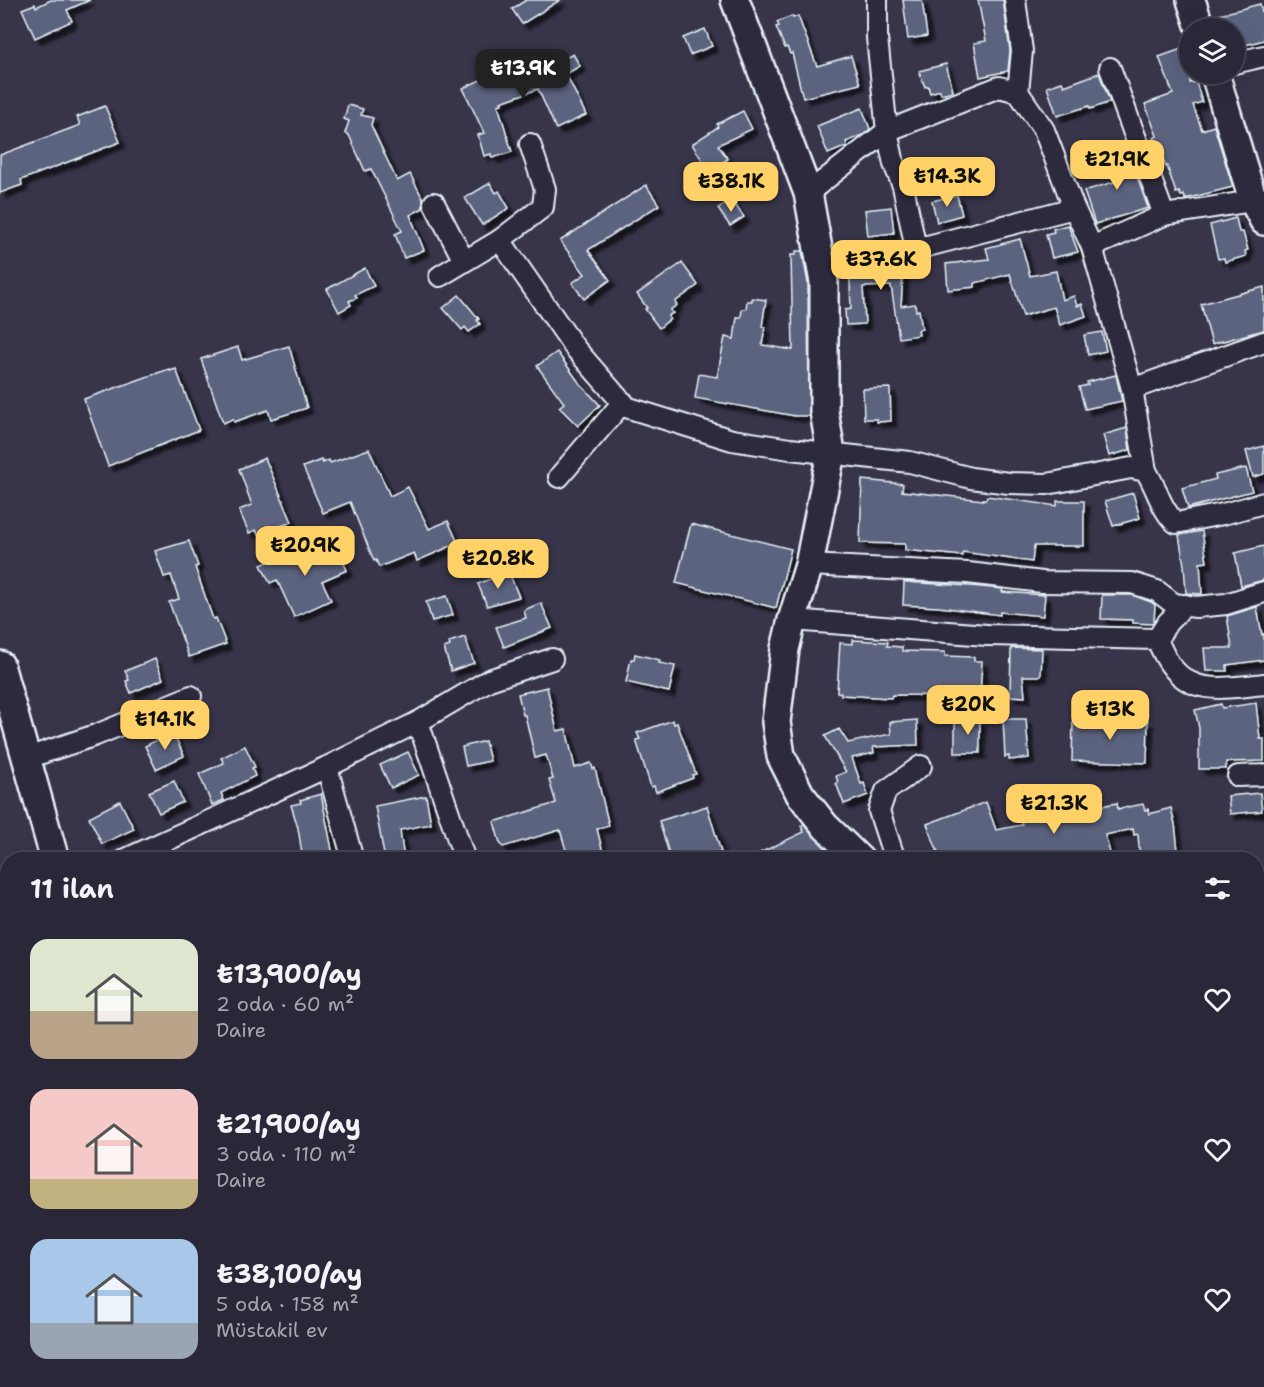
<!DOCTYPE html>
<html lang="tr">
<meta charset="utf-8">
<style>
:root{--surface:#2a2838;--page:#363443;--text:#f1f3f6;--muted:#a5a6ae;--line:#464453;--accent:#ffd166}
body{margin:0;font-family:"Shantell Sans",sans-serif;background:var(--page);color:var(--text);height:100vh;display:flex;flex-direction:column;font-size:22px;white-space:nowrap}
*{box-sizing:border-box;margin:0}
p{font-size:20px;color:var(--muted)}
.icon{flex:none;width:33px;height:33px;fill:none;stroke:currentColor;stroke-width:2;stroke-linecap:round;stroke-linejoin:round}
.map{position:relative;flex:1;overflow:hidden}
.panel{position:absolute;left:0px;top:852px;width:1264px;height:536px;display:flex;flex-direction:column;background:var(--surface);border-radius:24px 24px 0 0;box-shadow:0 6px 24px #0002,0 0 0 2px var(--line)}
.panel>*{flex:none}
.fabs{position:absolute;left:1179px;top:18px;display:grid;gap:12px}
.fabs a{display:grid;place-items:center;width:66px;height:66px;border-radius:50%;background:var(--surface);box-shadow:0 6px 24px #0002,0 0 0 2px var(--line);font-size:30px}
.price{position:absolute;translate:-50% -51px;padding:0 14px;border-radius:12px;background:var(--accent);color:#111;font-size:20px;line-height:39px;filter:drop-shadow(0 2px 3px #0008)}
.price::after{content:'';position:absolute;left:50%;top:36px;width:18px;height:14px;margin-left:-9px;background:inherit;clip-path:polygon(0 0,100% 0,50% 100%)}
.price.current{background:#222;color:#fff}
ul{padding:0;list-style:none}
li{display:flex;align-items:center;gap:18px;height:150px;padding:0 30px}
li span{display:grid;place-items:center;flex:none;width:168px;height:120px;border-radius:18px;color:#555}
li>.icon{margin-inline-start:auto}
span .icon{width:72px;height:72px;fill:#fffc;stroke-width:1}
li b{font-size:26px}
h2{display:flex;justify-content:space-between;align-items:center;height:72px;padding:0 30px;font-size:26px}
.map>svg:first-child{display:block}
.built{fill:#43435a}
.building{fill:#5c637f;stroke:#e8f1f8;stroke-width:1.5;filter:url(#shadow)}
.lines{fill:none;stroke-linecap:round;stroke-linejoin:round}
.minor-casing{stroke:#e8f1f8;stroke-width:24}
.tertiary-casing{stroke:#e8f1f8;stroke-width:28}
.secondary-casing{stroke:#e8f1f8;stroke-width:32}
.minor{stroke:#2f2a3d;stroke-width:20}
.tertiary{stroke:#2f2a3d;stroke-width:24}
.secondary{stroke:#2f2a3d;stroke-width:27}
</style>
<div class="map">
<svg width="1264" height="1387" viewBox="0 0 1264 1387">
<defs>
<filter id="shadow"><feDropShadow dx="5.5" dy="5.5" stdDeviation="1.5" flood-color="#0009"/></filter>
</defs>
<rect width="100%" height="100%" fill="#38354a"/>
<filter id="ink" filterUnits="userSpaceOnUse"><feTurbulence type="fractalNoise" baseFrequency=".0167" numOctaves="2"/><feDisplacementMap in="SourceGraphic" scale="12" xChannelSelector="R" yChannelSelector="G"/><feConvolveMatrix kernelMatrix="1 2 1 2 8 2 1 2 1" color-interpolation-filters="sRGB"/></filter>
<g filter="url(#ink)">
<path class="built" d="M31 1380H126L128 1387H26Z"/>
<g class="building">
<path d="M51 0H90L67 10 72 21 35 38 22 9 35 4 36 7Z"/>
<path d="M526 0H560L522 24 512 9Z"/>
<path d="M903 0H922L927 36 908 39Z"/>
<path d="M978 0H1003L1010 51 1008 71 980 77 974 43 986 41Z"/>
<path d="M1260 4 1264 20V40L1234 48V28H1222L1218 15Z"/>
<path d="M792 16 793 18 798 16 817 66 851 56 860 84 803 98 792 53 790 54 787 47 785 48 776 27 779 26 777 22Z"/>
<path d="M705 29 712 46 690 55 683 38Z"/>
<path d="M1190 46V83L1196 82 1202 102 1193 105 1202 130 1214 126 1233 187 1185 199 1184 195 1181 196 1179 192 1176 193 1167 166 1166 167 1154 138 1157 136 1145 104 1173 94 1159 57Z"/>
<path d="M573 54 580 66 566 74 586 115 556 129 538 89 501 102 502 104 498 105 512 152 492 158 491 154 484 156 478 135 484 133 463 88 489 76 490 78 531 65 534 72 561 57 562 60Z"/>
<path d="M946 64 953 91 941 94 940 90 930 93 928 86 925 87 919 71Z"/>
<path d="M1099 73 1110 102 1090 109 1089 106 1057 116 1047 87 1062 82 1064 86Z"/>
<path d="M348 105 363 109 361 115 373 118 371 125 397 181 410 174 423 199V208L410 215 424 250 404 258 395 234 402 231 371 169 365 171 349 135 345 133 349 121 344 119Z"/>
<path d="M105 106 120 142 21 180 22 185 0 193V155L80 125 77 117Z"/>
<path d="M862 108 870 129 863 135 846 142 847 146 828 154 817 126Z"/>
<path d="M743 111 752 129 718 145 728 159 715 167 713 164 707 168 692 144 718 127 717 124Z"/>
<path d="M1126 145 1148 208 1095 224 1084 191 1117 181 1107 152Z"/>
<path d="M490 183 496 193 499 191 509 208 482 225 465 198Z"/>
<path d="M646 185 659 205 588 250 610 280 584 299 572 283 585 274 560 241Z"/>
<path d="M957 195 962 215 937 222 932 201Z"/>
<path d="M731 199 744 217 730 226 718 209Z"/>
<path d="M891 207 894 233 868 236 865 210Z"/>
<path d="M1236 218 1239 232H1243L1248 250 1245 251 1246 256 1225 262 1224 258 1218 259 1210 225Z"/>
<path d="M1068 225 1078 252 1052 258 1046 234 1054 232 1053 229Z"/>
<path d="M1020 239 1030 276 1056 271 1062 300 1074 296 1077 306 1082 304 1086 316 1060 325 1054 307 1023 316 1010 274 975 283V287L948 290 946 264 989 259 986 248Z"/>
<path d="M796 251H802L808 283 809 416H795L695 398 699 374 717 377 725 337 734 339 737 317H741L742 309H746L747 301H752V298L766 300 762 327H765L762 345 793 350 791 255H796Z"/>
<path d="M871 256 904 258 901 306 915 304 916 311 919 310 922 329 918 330 919 335 899 338 891 286 863 287 865 324 846 325 845 310 851 309 849 258 871 257Z"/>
<path d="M682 263 698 285 675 302 677 305 670 310 673 313 668 316 670 319 659 328 645 309 647 308 637 294Z"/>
<path d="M365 268 374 286 355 295 357 298 349 301 351 305 339 312 327 289Z"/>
<path d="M1264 287V330L1212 344 1201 304Z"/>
<path d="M459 295 479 319 477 320 480 324 469 332 465 327 462 330 443 308Z"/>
<path d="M1102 332 1106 351 1088 355 1084 335Z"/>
<path d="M289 346 307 408 271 419 268 410 234 422 233 419 223 423 201 359 238 347 242 360Z"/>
<path d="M557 352 581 385 600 405 578 426 559 407 564 403 537 366Z"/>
<path d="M169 369 170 371 176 369 199 430 108 466 84 399Z"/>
<path d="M1116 375 1122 401 1085 409 1079 387 1088 385 1087 382Z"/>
<path d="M890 388 891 421 877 422V419H864L863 389Z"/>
<path d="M1127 428 1130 450 1109 456 1103 435Z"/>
<path d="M1264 446V474L1253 477 1246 451Z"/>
<path d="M369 449 390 496 408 487 429 529 448 521 458 543 417 561 414 553 379 567 376 560 374 561 350 502 323 513 303 467 321 460 323 463 329 460 330 463Z"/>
<path d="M265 458 292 522 258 534 256 530 249 533 239 510 252 505 239 469Z"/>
<path d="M1246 468 1252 491 1188 508 1182 488 1216 479 1215 475Z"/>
<path d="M862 480 903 484 902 491 983 500V499H986L987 496 1057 506V501H1084V546H1034L1032 562 963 552 962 556 905 550V544L860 543Z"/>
<path d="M1133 493 1140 518 1113 526 1105 501Z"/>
<path d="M691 524 791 549 776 608 676 583Z"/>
<path d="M1202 531 1207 562 1200 563 1202 594 1186 593 1184 565 1179 535Z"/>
<path d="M189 541 198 566 195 567 213 619 216 618 226 644 189 657 169 602 179 599 171 575 164 577 155 551Z"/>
<path d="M335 543 347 570 322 581 331 600 294 617 277 580 270 583 261 565 294 549 298 559Z"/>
<path d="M1264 546V580L1241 586 1235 553Z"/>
<path d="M504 573 506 577 510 575 519 597 487 606 478 584Z"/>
<path d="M904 582 970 586 1003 589 1002 592 1045 595 1043 616 1000 612V615L939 607 903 605Z"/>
<path d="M1102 595H1132L1151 602 1155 605 1154 621 1153 624 1133 623V620L1101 619Z"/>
<path d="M447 596 453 615 432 621 426 602Z"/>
<path d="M541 603 552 628 504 647 496 627 526 618 524 610Z"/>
<path d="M1257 607 1262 635 1264 634V660L1227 665V671H1206L1204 648H1232L1227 616Z"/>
<path d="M465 637 474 663 451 671 444 648 450 646 449 642Z"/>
<path d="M853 640 888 642 887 646 902 647V651L945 652V656L974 657V661H982L980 696 892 695 891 698 841 695V693L837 692 840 643 853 644Z"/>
<path d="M1011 648 1042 649 1041 676H1023L1025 697 1010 696Z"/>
<path d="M635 654 660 660 659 663 675 666 669 692 626 682 631 659H634Z"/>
<path d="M155 659 163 679 131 693 126 681 129 680 125 671Z"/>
<path d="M547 687 557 731 566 729 575 768 591 763 593 769 595 768 609 826 597 829 605 860H569L560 830 503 847 500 843 494 822 556 803 549 780 553 779 546 755 535 758 525 715H523L518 694Z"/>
<path d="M1256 703 1260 739H1264V761L1226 762V769H1199V728L1195 710 1221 704 1222 708Z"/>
<path d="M1003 719H1026L1029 758 1009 760V756L1005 757Z"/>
<path d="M1073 719 1148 721 1147 763 1072 761Z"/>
<path d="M673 720 674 724 677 723 696 774 692 775 693 778 656 792 654 786 651 787 636 740 640 739 637 733Z"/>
<path d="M917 720 918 745 873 747 874 753 852 758 861 784 864 783 868 795 844 804 836 783 838 782 836 776 846 772 825 736 839 729 848 743 891 734 890 722Z"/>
<rect x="955" y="720" width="25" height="33"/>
<path d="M173 732 184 756 156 769 145 746Z"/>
<path d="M485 741 490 761 466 766 462 747Z"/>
<path d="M245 746 255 767 252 768 255 776 221 793 224 800 212 805 199 774 224 763 221 758Z"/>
<path d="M408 752 419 775 391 788 380 765Z"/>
<path d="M174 781 183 802 159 813 149 792Z"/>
<path d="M1260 793 1262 811 1230 814 1228 796Z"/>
<path d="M321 794 334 860H303L298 828 291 805 301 803 300 800Z"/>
<path d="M426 796 431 824 400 830 404 860H385L375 806Z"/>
<path d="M120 801 134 829 102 844 89 817Z"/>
<path d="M986 802 996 830 1022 825 1021 820H1024L1023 816 1058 809 1059 814 1117 803 1118 809 1143 804 1145 810 1148 809 1149 814 1171 808 1175 824 1179 860H1140L1138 834 1134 835 1133 829 1105 835 1112 860H941L927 824Z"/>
<path d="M707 806 721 852 696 860H671L659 821Z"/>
<path d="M804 824 837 860H745L804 832 801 826Z"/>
</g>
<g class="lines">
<defs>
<g id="minor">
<path d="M877 0V38L887 131 894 164 903 186 916 249 1074 208"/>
<path d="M1015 0 1022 51 1018 92"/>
<path d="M1234 63 1264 56"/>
<path d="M1110 68 1164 215"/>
<path d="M530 144 545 189 543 207 500 240 575 348 626 407 732 440 790 449 910 462 971 478 1009 483 1047 484 1131 468 1146 471C1157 488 1161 510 1176 523L1223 514 1264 503"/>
<path d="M808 193 887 131 999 87 1018 92 1044 130 1074 208 1092 247 1132 389 1146 471"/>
<path d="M434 203 464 261"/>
<path d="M1092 247 1164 215 1264 199"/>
<path d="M440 276 500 240"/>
<path d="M1132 389 1264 342"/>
<path d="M559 477 623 402"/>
<path d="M809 565 968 573 1042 582 1132 583 1157 591 1174 604 1196 607 1226 604 1264 592"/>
<path d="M792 620 987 635 1157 639C1179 697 1211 690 1264 684"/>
<path d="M1157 639 1168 622 1185 605"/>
<path d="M418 722 465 860"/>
<path d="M27 758 96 735 191 696"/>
<path d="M327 767 353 860"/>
<path d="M1238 776 1264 775"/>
<path d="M124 860 327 767 418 722 489 680 552 659"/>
<path d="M895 860 879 811 886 791 921 766"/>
<path d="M1257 906 1264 904"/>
<path d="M1257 1190 1259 1200"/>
<path d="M693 1381 701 1380"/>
</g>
<g id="tertiary">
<path d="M0 894 8 921"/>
<path d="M0 1000 8 1001"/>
<path d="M1257 1341 1264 1340"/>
<path d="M135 1380 137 1387"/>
</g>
<g id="secondary">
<path d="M735 0 808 193 824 282V411L831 453 809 565 792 620 785 649 776 722 781 756 800 794 825 826 860 860"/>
<path d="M1191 0 1200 28"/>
<path d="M1215 74 1253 200 1264 221"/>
<path d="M0 665 55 860"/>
<path d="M190 1380 192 1387"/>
<path d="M996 1380V1387"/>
</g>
</defs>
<use href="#minor" class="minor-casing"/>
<use href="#tertiary" class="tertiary-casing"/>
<use href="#secondary" class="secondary-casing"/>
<use href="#minor" class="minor"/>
<use href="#tertiary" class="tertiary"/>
<use href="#secondary" class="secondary"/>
</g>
</g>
</svg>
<div class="fabs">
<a><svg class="icon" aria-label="layers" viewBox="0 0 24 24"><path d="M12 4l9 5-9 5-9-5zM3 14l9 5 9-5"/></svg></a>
</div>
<b class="price current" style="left:523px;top:100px">₺13.9K</b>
<b class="price" style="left:1117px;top:191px">₺21.9K</b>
<b class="price" style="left:947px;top:208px">₺14.3K</b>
<b class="price" style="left:731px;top:213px">₺38.1K</b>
<b class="price" style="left:881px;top:291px">₺37.6K</b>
<b class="price" style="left:305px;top:577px">₺20.9K</b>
<b class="price" style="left:498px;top:590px">₺20.8K</b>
<b class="price" style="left:968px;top:736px">₺20K</b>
<b class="price" style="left:1110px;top:741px">₺13K</b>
<b class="price" style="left:165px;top:751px">₺14.1K</b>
<b class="price" style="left:1054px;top:835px">₺21.3K</b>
<section class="panel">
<h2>11 ilan<svg class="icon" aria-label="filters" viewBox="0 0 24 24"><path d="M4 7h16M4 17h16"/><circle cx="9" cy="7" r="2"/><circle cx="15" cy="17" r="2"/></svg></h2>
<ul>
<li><span style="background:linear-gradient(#dfe7d0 60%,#b9a48a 0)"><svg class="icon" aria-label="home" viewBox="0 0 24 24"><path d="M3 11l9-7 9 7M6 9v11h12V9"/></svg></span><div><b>₺13,900/ay</b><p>2 oda · 60 m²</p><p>Daire</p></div><svg class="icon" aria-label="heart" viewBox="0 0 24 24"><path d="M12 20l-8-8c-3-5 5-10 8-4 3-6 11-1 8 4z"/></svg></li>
<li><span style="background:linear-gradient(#f6c9c9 75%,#c2b280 0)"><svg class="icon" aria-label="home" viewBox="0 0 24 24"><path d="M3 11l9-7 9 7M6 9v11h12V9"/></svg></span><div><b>₺21,900/ay</b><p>3 oda · 110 m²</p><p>Daire</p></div><svg class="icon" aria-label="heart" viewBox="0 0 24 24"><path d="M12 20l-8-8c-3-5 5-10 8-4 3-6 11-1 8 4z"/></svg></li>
<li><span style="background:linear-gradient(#a9c7e8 70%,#9aa5b1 0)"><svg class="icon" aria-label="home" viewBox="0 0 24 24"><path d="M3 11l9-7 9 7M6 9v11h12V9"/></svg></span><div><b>₺38,100/ay</b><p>5 oda · 158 m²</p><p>Müstakil ev</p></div><svg class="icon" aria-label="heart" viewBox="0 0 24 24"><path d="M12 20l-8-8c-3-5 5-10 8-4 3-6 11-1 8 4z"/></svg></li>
</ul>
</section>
</div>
